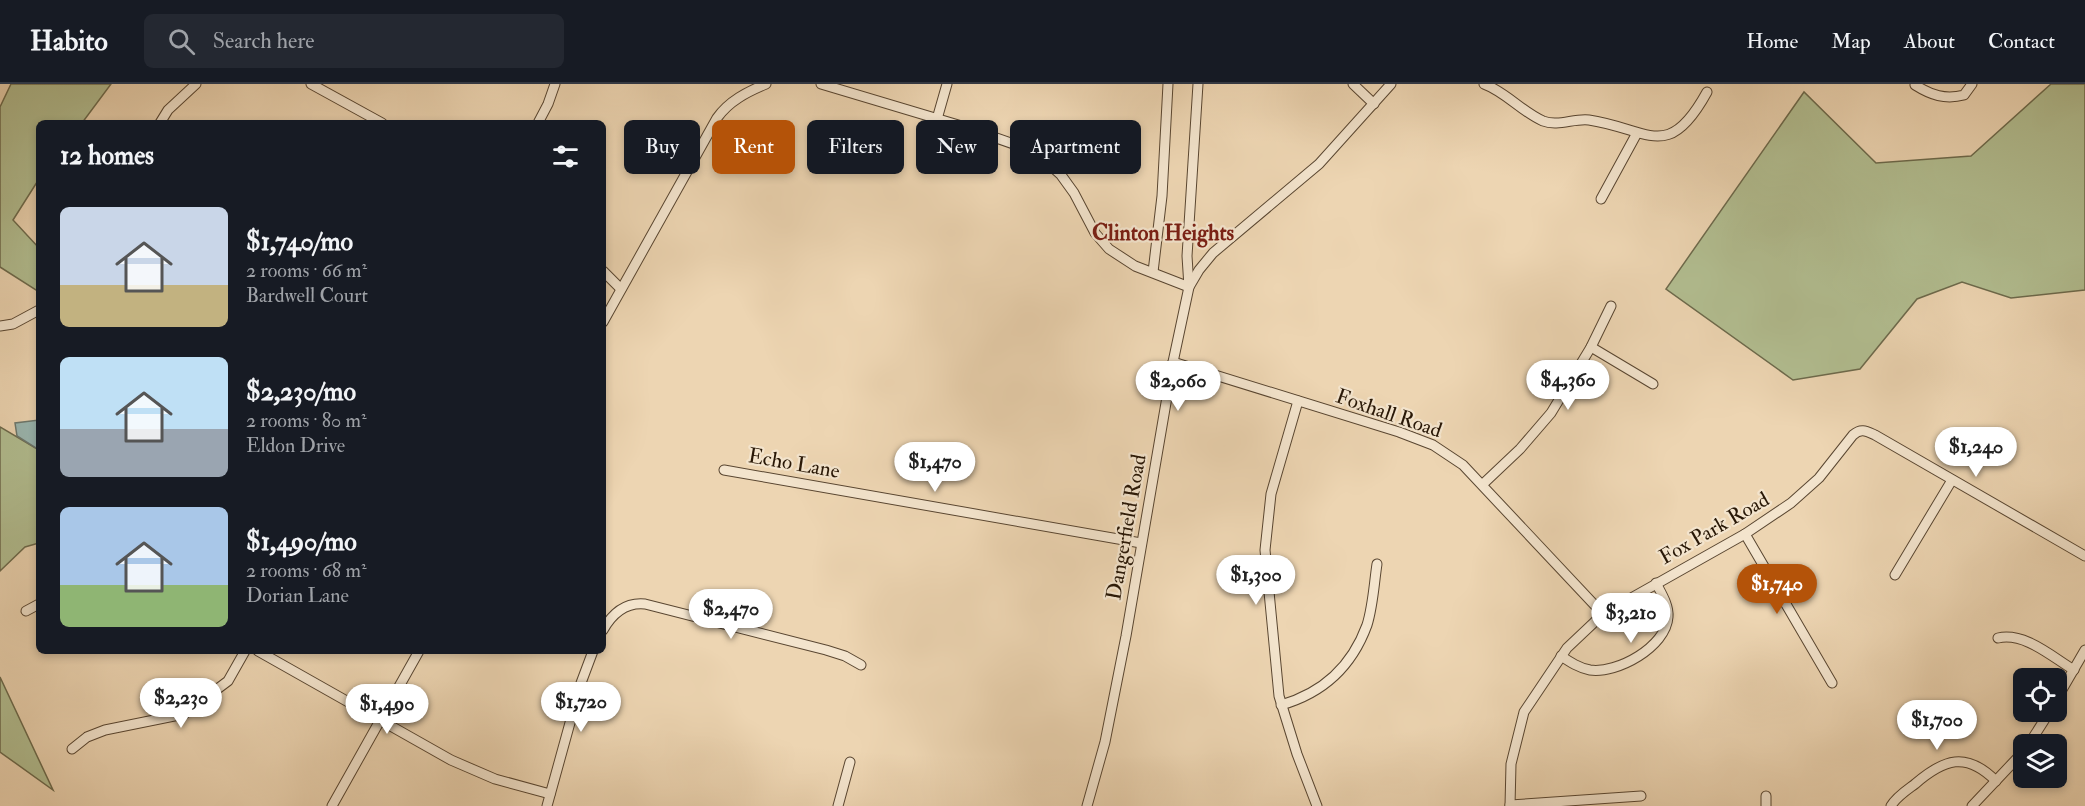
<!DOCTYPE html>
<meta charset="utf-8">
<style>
:root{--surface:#171b24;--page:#242831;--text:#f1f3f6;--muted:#9ea1a6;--line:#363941;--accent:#b45309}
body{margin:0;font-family:"IM FELL Double Pica",serif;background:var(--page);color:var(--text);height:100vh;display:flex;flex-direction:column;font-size:22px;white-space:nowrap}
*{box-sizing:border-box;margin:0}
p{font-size:20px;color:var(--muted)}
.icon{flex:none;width:33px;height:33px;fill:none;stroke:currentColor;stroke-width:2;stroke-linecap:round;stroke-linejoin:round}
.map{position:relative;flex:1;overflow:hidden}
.panel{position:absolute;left:36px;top:36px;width:570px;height:534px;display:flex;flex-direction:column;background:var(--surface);border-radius:9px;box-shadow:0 3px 9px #0003}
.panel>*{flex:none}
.top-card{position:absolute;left:624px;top:36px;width:570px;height:54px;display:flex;gap:12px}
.tools{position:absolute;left:2013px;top:584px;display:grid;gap:12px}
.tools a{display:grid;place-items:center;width:54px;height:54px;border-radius:9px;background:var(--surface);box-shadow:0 3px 9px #0003;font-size:30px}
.price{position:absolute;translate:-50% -51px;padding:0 14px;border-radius:21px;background:#fff;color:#222;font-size:20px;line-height:39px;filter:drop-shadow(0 2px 3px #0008)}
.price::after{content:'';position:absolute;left:50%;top:36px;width:18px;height:14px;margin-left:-9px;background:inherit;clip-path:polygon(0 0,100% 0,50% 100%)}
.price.active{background:var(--accent);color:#fff}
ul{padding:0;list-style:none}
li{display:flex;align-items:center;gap:18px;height:150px;padding:0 24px}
li span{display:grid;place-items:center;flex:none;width:168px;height:120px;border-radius:9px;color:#555}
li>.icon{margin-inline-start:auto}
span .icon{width:72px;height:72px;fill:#fffc;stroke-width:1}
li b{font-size:26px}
h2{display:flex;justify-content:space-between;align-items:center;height:72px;padding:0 24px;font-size:26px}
.pill{padding:0 21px;border-radius:9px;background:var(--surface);box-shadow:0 3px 9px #0003;font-size:21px;line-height:54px}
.pill.active{background:var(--accent);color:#fff}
header{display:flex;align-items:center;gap:36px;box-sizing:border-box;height:84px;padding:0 30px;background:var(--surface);border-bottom:2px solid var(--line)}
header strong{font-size:28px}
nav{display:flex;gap:33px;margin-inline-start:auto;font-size:21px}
.search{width:420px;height:54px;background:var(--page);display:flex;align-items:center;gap:15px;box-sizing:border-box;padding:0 21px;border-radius:9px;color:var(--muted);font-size:22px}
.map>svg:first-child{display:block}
.green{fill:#b2be91;stroke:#6d6a4c;stroke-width:1.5}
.water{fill:#9ab8b3;stroke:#6c786e;stroke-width:1.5}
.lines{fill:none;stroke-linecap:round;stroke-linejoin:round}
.minor-casing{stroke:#594631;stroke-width:11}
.minor{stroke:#f3e4cd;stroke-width:9}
.labels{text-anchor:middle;stroke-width:4.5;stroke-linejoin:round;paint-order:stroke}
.street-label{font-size:21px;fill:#281706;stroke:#f3e4cd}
.neighbourhood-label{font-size:22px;font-weight:bold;fill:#7a1f14;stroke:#f3e4cd}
</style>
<header>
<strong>Habito</strong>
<div class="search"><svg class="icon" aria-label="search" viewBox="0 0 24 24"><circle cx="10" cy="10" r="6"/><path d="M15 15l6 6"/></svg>Search here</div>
<nav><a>Home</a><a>Map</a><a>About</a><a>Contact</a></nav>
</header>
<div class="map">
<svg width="2085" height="722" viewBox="0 0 2085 722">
<rect width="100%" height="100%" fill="#edd5b2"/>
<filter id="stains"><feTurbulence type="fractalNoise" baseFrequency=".00333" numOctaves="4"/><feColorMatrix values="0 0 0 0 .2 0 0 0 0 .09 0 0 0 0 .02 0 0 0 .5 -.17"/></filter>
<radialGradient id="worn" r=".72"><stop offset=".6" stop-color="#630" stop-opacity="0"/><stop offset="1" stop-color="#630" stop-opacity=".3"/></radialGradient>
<g class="green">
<path d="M11 0H111L82 39H39V95L13 136 39 164V208L0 183V23Z"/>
<path d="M2051 0H2085V206L2011 214 1962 198 1917 215 1860 285 1793 296 1666 205 1804 8 1876 79 1971 72Z"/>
<path d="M0 343 39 366V459L25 463 0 487Z"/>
<path d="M0 593 53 706 0 668Z"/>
</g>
<path class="water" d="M39 336V366L17 352 15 339Z"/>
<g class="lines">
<defs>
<g id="minor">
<path d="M311 0 382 39"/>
<path d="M821 0 965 43 1025 64 1043 75 1061 91 1074 109 1095 149 1109 165 1135 182 1189 203 1187 172 1198 0"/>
<path d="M1353 0 1374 20"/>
<path d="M1484 0C1506 8 1522 28 1543 37 1558 43 1574 34 1589 36 1649 45 1668 79 1707 8"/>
<path d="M1915 1C1931 11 1945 16 1964 11L1972 0"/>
<path d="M937 35 947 0"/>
<path d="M160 39 168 26 196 0"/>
<path d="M538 39 548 20 555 0"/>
<path d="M1601 115 1637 49"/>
<path d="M603 187 621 205"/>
<path d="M1153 188 1162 112 1168 0"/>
<path d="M603 238 717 34C729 17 747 8 766 0"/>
<path d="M0 242 13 240 39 226"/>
<path d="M1591 263 1653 300"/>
<path d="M1173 278 1399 348 1433 361 1463 381 1603 530"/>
<path d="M1298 317 1271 410 1265 466 1279 612 1297 670 1317 722"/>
<path d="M724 386 1141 459"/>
<path d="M1483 400 1520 365 1551 329 1591 263 1611 222"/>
<path d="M1745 450 1832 599"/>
<path d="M1895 491 1952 396"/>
<path d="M26 527 39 520"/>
<path d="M603 546C612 530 625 518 645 520L826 566 845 572 861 581"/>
<path d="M1998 554C2025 548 2052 573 2074 586"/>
<path d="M258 567 451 676 495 695 550 710"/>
<path d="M1561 572C1570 578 1579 584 1590 586 1617 590 1666 563 1668 533 1669 521 1661 509 1656 499"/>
<path d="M2056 616 2085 566"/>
<path d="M1281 621C1323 609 1352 582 1367 541 1373 522 1374 500 1377 480"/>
<path d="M2029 660 2050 627"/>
<path d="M72 665 87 653 105 646 184 630 228 597 245 567"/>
<path d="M1766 712V722"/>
<path d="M1510 721 1641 712"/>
<path d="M332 722 419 567"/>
<path d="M547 722 581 599 593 567"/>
<path d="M838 722 850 678"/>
<path d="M1087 722 1105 658 1126 552 1173 278 1189 203 1199 186 1213 169 1319 80 1391 0"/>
<path d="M1510 722 1511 680 1524 628 1567 564 1603 530 1745 450 1791 419 1819 394 1853 351C1861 344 1866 347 1875 351L2085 472"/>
<path d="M1891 722C1896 713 1907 706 1915 700 1944 675 1966 667 1996 697"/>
<path d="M1972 722 2024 667"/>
</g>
</defs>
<use href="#minor" class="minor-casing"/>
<use href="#minor" class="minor"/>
</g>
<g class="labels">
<g class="street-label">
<text transform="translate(1389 329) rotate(19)" y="7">Foxhall Road</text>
<text transform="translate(794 379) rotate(10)" y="7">Echo Lane</text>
<text transform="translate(1126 443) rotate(-80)" y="7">Dangerfield Road</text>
<text transform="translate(1714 444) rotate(-30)" y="7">Fox Park Road</text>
</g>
<g class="neighbourhood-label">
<text x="1163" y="156">Clinton Heights</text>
</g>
</g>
<rect width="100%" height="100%" filter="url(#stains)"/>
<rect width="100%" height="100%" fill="url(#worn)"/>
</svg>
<div class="tools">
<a><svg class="icon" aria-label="locate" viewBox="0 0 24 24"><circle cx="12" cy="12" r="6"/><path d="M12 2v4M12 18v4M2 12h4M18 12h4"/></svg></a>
<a><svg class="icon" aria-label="layers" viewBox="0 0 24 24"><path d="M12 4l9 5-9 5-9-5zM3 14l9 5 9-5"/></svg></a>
</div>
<b class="price" style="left:1568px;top:327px">$4,360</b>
<b class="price" style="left:1178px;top:328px">$2,060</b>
<b class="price" style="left:1976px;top:394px">$1,240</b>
<b class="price" style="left:935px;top:409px">$1,470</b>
<b class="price" style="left:1256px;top:522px">$1,300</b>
<b class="price active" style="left:1777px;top:531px">$1,740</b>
<b class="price" style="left:731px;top:556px">$2,470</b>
<b class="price" style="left:1631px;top:560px">$3,210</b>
<b class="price" style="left:181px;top:645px">$2,230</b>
<b class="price" style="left:581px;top:649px">$1,720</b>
<b class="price" style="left:387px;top:651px">$1,490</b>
<b class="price" style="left:1937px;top:667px">$1,700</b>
<div class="top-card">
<a class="pill">Buy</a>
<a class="pill active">Rent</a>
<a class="pill">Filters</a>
<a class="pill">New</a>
<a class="pill">Apartment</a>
</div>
<section class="panel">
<h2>12 homes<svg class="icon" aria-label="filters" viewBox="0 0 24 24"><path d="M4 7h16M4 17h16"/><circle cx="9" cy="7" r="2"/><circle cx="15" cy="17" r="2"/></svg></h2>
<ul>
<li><span style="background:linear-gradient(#c9d6e8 65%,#c2b280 0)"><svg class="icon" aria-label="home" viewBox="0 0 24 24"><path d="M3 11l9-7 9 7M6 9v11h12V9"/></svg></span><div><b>$1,740/mo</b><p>2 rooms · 66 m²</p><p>Bardwell Court</p></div></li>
<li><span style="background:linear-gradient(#bfe0f5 60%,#9aa5b1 0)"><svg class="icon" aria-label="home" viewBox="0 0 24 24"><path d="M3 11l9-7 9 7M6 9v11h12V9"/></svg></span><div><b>$2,230/mo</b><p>2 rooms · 80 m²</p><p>Eldon Drive</p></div></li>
<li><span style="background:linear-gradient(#a9c7e8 65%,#8fb573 0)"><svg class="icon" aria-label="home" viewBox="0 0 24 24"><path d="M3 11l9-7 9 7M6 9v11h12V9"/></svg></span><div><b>$1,490/mo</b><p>2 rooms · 68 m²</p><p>Dorian Lane</p></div></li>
</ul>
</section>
</div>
